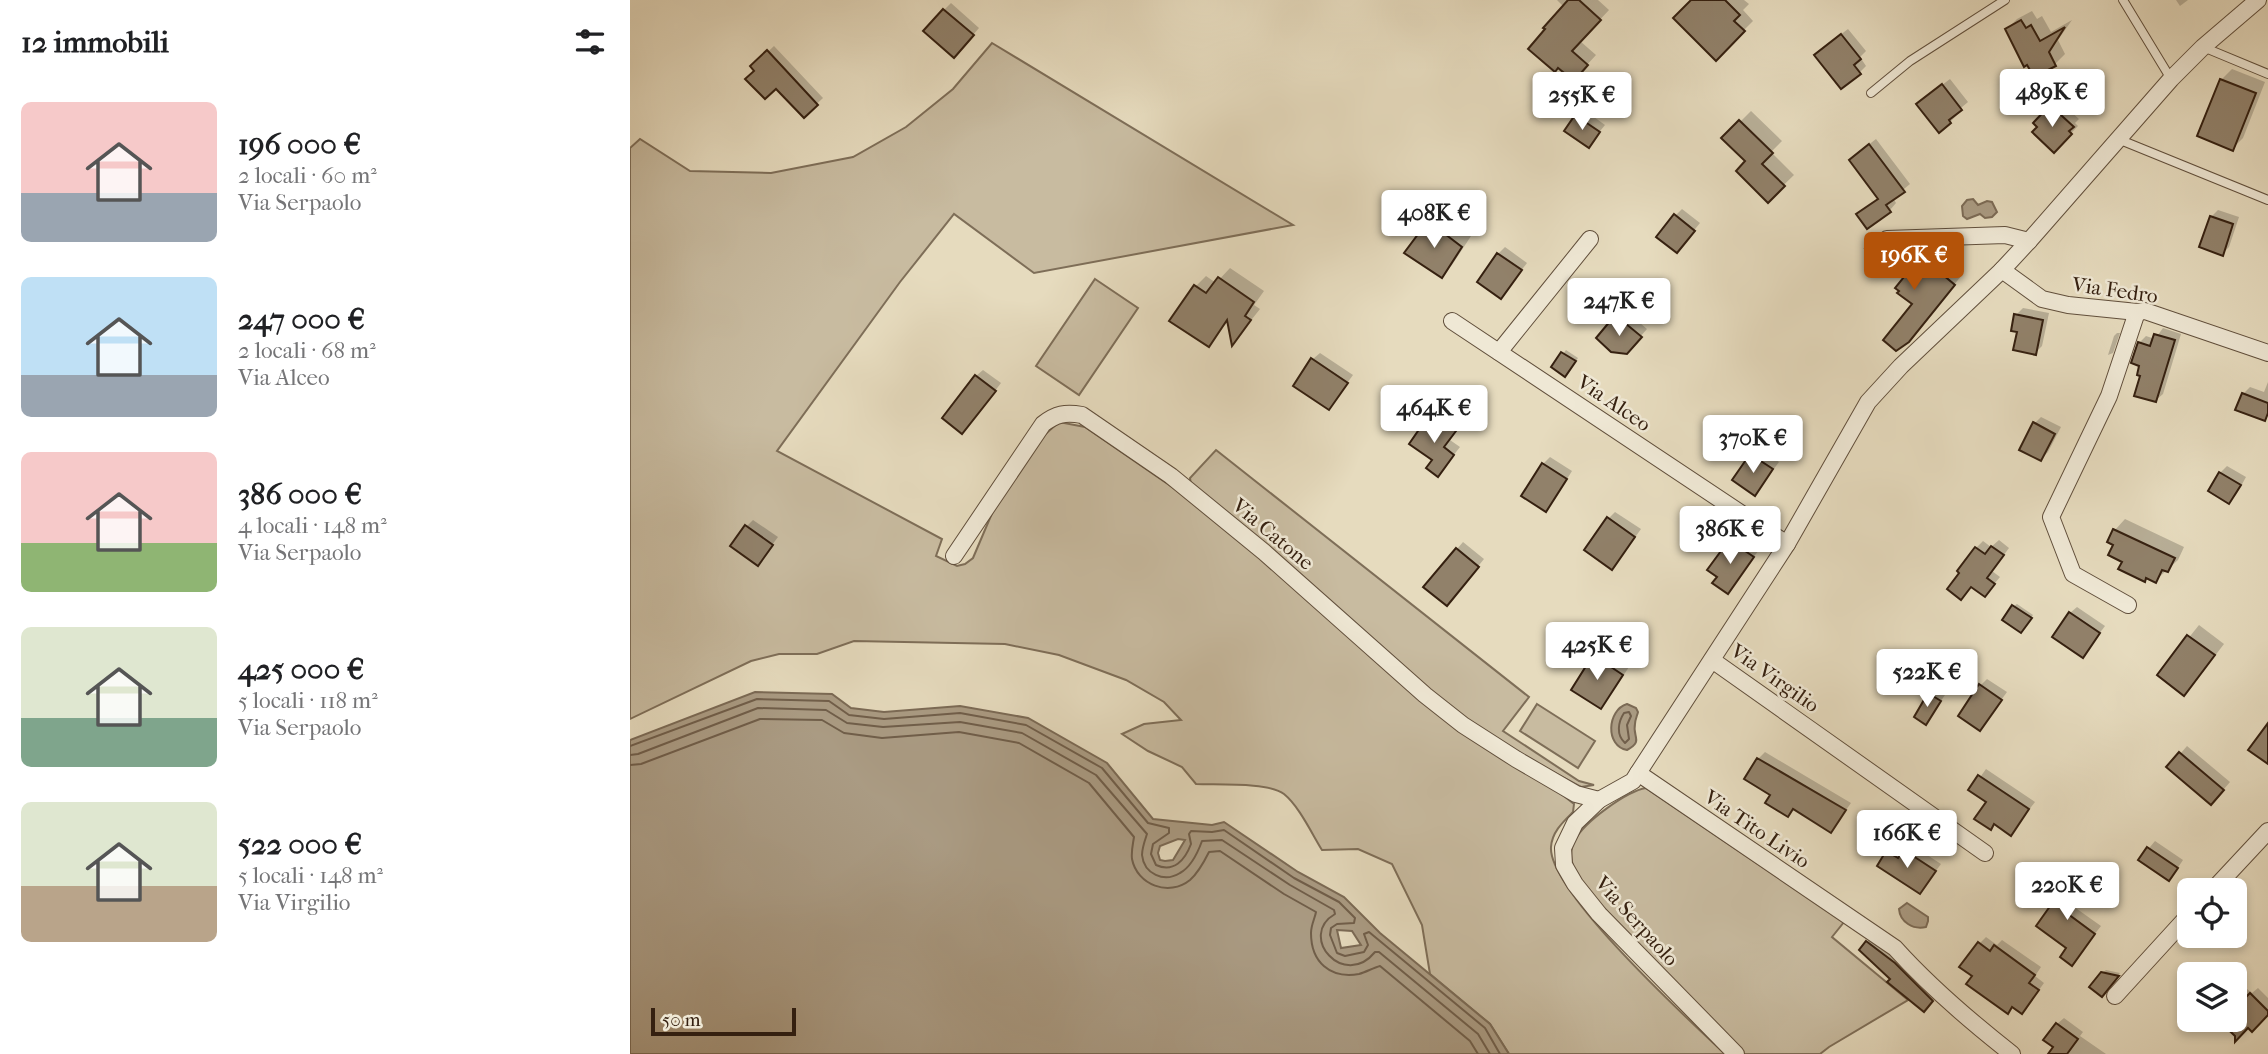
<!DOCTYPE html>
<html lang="it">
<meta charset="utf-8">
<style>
:root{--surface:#fff;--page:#f6f6f6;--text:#202124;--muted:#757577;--accent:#b45309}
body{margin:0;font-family:"IM FELL French Canon",serif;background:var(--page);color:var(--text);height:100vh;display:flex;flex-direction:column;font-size:26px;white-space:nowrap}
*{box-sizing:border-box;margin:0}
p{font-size:23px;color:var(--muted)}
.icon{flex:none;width:38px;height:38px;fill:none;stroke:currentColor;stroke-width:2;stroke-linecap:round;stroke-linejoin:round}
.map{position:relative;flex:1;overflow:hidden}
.side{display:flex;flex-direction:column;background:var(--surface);width:630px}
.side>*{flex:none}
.buttons{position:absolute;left:1547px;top:878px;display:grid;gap:14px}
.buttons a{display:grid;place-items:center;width:70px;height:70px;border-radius:10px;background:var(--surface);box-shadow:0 4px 10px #0003;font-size:35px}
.scale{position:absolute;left:21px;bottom:18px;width:145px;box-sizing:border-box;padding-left:7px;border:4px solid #352010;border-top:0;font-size:19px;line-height:24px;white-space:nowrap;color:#352010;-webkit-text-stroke:5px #efe8d5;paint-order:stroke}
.price{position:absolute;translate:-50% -60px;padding:0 16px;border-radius:7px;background:#fff;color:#222;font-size:23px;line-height:46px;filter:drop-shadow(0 2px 4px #0008)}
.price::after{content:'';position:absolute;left:50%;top:42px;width:21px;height:16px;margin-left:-10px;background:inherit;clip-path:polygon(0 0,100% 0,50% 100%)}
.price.active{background:var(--accent);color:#fff}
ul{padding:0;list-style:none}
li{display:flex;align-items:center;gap:21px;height:175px;padding:0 21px}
li span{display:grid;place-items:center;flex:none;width:196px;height:140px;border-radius:10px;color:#555}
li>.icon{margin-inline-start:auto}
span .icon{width:84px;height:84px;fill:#fffc;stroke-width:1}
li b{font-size:30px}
h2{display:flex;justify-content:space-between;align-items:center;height:84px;padding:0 21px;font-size:30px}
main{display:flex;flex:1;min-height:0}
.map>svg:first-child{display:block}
.green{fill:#c8bba0;stroke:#7e6e58;stroke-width:2}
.water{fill:#aa9b83;stroke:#7b6a55;stroke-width:2;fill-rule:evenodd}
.shadow{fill:#0003}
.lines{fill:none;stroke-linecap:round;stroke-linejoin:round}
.shore{stroke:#705e4a;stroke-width:2}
.building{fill:#91816a;stroke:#352010;stroke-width:2}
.lane-casing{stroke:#614f3c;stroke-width:10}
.street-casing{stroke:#614f3c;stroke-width:18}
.lane{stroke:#efe8d5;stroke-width:8}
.street{stroke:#efe8d5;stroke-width:16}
.labels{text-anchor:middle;stroke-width:5;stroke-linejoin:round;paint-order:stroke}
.street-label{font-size:21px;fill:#352010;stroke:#efe8d5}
</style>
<main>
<section class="side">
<h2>12 immobili<svg class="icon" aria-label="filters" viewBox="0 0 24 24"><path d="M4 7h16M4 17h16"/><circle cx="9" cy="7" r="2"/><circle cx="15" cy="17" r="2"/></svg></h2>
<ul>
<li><span style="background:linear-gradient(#f6c9c9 65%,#9aa5b1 0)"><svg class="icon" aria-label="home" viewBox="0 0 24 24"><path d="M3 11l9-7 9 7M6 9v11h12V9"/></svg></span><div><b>196 000 €</b><p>2 locali · 60 m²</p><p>Via Serpaolo</p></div></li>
<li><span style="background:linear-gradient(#bfe0f5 70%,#9aa5b1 0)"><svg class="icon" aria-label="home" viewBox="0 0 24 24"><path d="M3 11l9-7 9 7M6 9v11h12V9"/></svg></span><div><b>247 000 €</b><p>2 locali · 68 m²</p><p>Via Alceo</p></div></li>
<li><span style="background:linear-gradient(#f6c9c9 65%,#8fb573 0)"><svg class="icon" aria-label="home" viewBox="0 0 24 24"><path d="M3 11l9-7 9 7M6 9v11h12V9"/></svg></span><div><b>386 000 €</b><p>4 locali · 148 m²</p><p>Via Serpaolo</p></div></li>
<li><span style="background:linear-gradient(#dfe7d0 65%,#7fa58c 0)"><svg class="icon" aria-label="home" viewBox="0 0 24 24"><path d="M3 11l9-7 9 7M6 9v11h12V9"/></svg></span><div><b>425 000 €</b><p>5 locali · 118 m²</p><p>Via Serpaolo</p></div></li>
<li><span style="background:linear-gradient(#dfe7d0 60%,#b9a48a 0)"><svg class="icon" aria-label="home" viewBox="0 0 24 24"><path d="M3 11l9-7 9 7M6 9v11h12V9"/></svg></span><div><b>522 000 €</b><p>5 locali · 148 m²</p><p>Via Virgilio</p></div></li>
</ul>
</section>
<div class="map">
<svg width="1638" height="1054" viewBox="0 0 1638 1054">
<rect width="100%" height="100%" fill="#e6dbbe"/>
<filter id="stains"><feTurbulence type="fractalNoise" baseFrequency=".00286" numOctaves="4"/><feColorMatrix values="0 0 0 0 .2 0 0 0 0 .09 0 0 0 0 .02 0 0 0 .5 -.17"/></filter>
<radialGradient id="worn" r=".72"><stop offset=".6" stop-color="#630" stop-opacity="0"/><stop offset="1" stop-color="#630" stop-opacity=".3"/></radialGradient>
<g class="green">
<path d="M362 43 663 225 404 273 324 214 270 282 147 451 312 539 306 556 327 566 335 564 343 558 363 511 411 438 429 422 455 427 545 489 944 804 943 812C933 822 922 832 921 847 918 891 1060 1021 1095 1054H879L860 1024 800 974 792 925 762 864 728 849 692 850C682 834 669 806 654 794 639 782 587 785 566 784L552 767 518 751 492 734 514 724 551 720 534 702 496 680 429 655 375 644 224 641 187 654H149L121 661 0 719V148L10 139 60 171 141 173 223 157 276 127 323 89Z"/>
<path d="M465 279 508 308 449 395 406 366Z"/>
<path d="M586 450 899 697 873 731 949 781 964 785 951 787 869 743 833 718 561 485 560 478Z"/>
<path d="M907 704 965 741 948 768 890 731Z"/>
<path d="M1016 788 1214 922 1202 937 1278 1000 1199 1047 1190 1054H1114L1009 949 947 877C942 865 938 852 945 840 954 822 997 791 1016 788Z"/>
</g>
<g class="water">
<path d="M1343 199 1348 205 1357 201 1362 202 1367 212 1362 217 1355 218 1350 214 1337 219 1333 216 1332 206 1337 200Z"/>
<path d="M125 692 202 694 221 708 254 712 330 706 398 718 477 763 523 819 582 825 594 822 668 872 714 897 750 933 860 1024 879 1054H0V740ZM548 839 555 840 543 860 535 861 530 860 528 853 530 846ZM707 930 722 931 731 945 711 948Z"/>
<path d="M997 704 1006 708 1008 712C1007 716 1005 720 1005 724 1002 737 1014 741 997 750 975 746 977 710 997 704Z"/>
<path d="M1277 903 1298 917V921L1296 927C1283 930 1270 922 1269 909Z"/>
</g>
<g class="shadow">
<path d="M927 0H968L979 10 950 41 966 55 944 79 934 7Z"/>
<path d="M1063 0H1114L1119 4 1113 10 1123 21 1086 58Z"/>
<path d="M1546 0H1558L1550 6Z"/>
<path d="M321 3 349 28 331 49 314 10Z"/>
<path d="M1402 11 1407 19 1412 16 1421 32 1442 20 1428 40 1435 54 1425 64 1377 29 1387 19Z"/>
<path d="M1218 29 1236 51 1230 57 1236 66 1230 72 1193 48Z"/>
<path d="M144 46 193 98 174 116 146 87 123 66Z"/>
<path d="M1602 69 1635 82 1613 138 1602 149 1591 80Z"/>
<path d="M1320 79 1338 102 1325 113 1327 115 1320 122 1295 98Z"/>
<path d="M1428 100 1449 119 1445 123 1448 126 1424 151 1406 123Z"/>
<path d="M953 109 975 125 958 146 946 116Z"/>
<path d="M1121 111 1152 141 1141 152 1164 175 1138 200 1118 161 1094 138Z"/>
<path d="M1246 139 1280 184 1263 198 1266 203 1260 210 1235 208 1249 198 1228 153Z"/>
<path d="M1052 209 1070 223 1053 244 1045 216Z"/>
<path d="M1588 210 1609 217 1599 247 1592 254 1581 217Z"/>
<path d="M809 212 841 236 822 265 811 276 799 222Z"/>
<path d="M1260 238 1291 241 1332 275 1278 341 1284 303 1277 276 1238 248 1247 240Z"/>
<path d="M875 247 897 263 871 297 868 254Z"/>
<path d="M600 268 634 291 624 305 630 309 603 343 599 320 579 345 566 286 576 276 586 283Z"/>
<path d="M1393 308 1419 313 1412 346 1405 353 1386 315Z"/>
<path d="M989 315 998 323 1003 317 1017 329 1003 345 983 322Z"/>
<path d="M1533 328 1551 334 1533 394 1526 400 1512 375 1509 343 1516 336 1525 339Z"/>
<path d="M1487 333H1490L1483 353 1478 355 1484 336Z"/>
<path d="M936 350 948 358 938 372 923 367Z"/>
<path d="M690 353 723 375 699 408 683 359Z"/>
<path d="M353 370 371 383 339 425 346 376Z"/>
<path d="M1638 382V416L1634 419 1613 394 1620 387 1634 392Z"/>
<path d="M805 412 815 420 820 415 832 424 820 440 830 447 808 475 804 460 781 444Z"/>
<path d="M1411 417 1431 427 1418 452 1411 459 1405 423Z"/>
<path d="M1129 448 1149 462 1125 494 1104 480Z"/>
<path d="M920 457 942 471 922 503 916 510 913 464Z"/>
<path d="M1597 466 1616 477 1606 495 1599 502 1590 473Z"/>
<path d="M985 512 1011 529 988 561 979 518Z"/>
<path d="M1495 519 1554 547 1548 560 1526 580 1486 544 1479 541 1485 530Z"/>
<path d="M123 520 148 537 128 564 117 526Z"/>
<path d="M1107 534 1129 550 1097 592 1089 576 1080 570Z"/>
<path d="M1369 540 1379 548 1362 571 1370 577 1355 595 1346 548 1353 541 1361 547Z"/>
<path d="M833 542 854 559 823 597 827 549Z"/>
<path d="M1387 604 1403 615 1394 628 1384 606Z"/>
<path d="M1447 607 1475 626 1453 655 1440 613Z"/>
<path d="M1569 625 1594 644 1564 683 1554 693 1529 675Z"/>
<path d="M971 650 999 667 977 700 971 707 964 656Z"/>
<path d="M1357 679 1377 692 1350 729V686Z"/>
<path d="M1305 689 1315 695 1296 723 1299 695Z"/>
<path d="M1557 746 1600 782 1588 796 1539 767Z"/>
<path d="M1135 752 1221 803 1201 831 1165 808 1158 815 1142 794 1128 759Z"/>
<path d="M1356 769 1405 802 1381 833 1365 823 1361 828 1358 801 1341 790Z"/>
<path d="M1525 841 1553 860 1545 872 1510 859Z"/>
<path d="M1282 845 1311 864 1290 892 1257 852 1263 846 1275 852Z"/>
<path d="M1453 866 1462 872 1440 904 1471 926 1442 963 1439 947 1409 926Z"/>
<path d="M1244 935 1309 994 1294 1010 1231 949Z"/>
<path d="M1356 937 1367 945 1372 940 1411 967 1405 976 1414 983 1398 1005 1344 976 1349 944Z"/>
<path d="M1476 970 1490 973 1475 992 1472 973Z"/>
<path d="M1628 988 1638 998V1013L1618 1026 1605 1020V1001L1617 989 1622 993Z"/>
<path d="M1434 1018 1453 1032 1450 1036 1476 1054H1420L1425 1047 1427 1024Z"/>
</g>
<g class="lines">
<g class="shore">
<path d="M999 712 1001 716 997 725 999 739 995 743C986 735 988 722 994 713Z"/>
<path d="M0 746 127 699 199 701 219 715 254 719 330 713 396 725 472 768 518 823 539 828V833L523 844 521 854 526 865C544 873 555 860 561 844L559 834 561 831 582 832 594 830 664 878 709 902 725 918 724 923 707 924 701 928 700 935 707 953 715 956 734 952 738 945 734 934 739 932 855 1028 870 1054"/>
<path d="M0 755 8 754 128 708 196 710 217 723 253 727 330 722 392 733 466 775 517 834C515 840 512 848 512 855 514 874 534 883 550 873 561 867 568 852 572 841L592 840 660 885 704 910 705 914C667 936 714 990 745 952H749L848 1034 860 1054"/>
<path d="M0 765 11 764 130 719 192 720 214 733 252 738 329 732 389 743 459 783 504 837C503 844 501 851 502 859 507 885 539 897 560 880 568 873 574 862 579 852L590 851 654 894 686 912C685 918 681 925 681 933 681 962 700 979 729 974 736 972 743 968 750 966L840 1041 848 1054"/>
</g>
</g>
<g class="building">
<path d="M938 0H949L971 20 942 51 958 65 944 81 928 68 925 72 898 49 915 29 913 28Z"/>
<path d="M1061 0H1095L1110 15 1104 21 1115 31 1086 61 1043 18Z"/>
<path d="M313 9 344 35 324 58 293 31Z"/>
<path d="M1391 20 1396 28 1401 25 1410 41 1435 27 1419 52 1426 66 1404 77 1397 65 1394 67 1375 29Z"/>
<path d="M1211 34 1231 59 1224 65 1231 74 1211 89 1184 55Z"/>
<path d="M137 50 188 105 174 118 146 89 135 99 115 79 124 71 120 66Z"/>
<path d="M1590 79 1626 93 1603 151 1567 136Z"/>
<path d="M1312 84 1332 110 1319 120 1321 123 1309 133 1286 104Z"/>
<path d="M1420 105 1444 127 1439 131 1442 134 1424 153 1402 132 1407 127 1403 123Z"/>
<path d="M945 115 970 132 959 148 934 131Z"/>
<path d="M1109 120 1143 153 1132 164 1155 186 1138 203 1106 171 1115 161 1091 138Z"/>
<path d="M1239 144 1275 192 1256 205 1261 212 1237 229 1226 214 1248 199 1219 160Z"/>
<path d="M1044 214 1065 231 1047 253 1026 237Z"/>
<path d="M1580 216 1603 224 1593 256 1569 247Z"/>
<path d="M798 221 832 247 812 278 774 253Z"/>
<path d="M1250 247 1257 249H1282L1325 285 1279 342 1266 351 1253 340 1282 304 1267 293 1269 291 1265 288 1274 277 1236 249Z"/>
<path d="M867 253 892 270 871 299 847 282Z"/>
<path d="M588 277 624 302 615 316 621 320 602 346 597 320 579 347 539 321 564 285 576 293Z"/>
<path d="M1384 314 1413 320 1406 355 1383 350 1387 332 1381 331Z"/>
<path d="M981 320 990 328 995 323 1012 337 997 354 981 352 966 338Z"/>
<path d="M1524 334 1545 340 1526 402 1504 396 1510 376 1507 375 1509 366 1501 363 1508 342 1520 346Z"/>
<path d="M931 352 946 361 935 377 921 367Z"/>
<path d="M681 358 718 383 699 410 663 386Z"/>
<path d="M345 375 366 391 332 434 312 418Z"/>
<path d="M1612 393 1638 403V413L1635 421 1605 410Z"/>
<path d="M797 418 808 426 812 421 826 431 814 447 824 455 808 477 796 468 802 460 779 444Z"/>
<path d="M1403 422 1425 434 1411 461 1389 450Z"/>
<path d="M1120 454 1143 469 1125 496 1102 480Z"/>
<path d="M912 463 937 479 916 512 891 496Z"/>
<path d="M1589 472 1611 485 1599 504 1578 491Z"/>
<path d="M977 517 1005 537 982 570 954 550Z"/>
<path d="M115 525 143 545 128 566 100 546Z"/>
<path d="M1483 529 1545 558 1538 572 1532 570 1526 583 1516 578 1515 582 1488 569 1492 562 1478 555 1483 545 1477 542Z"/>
<path d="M1099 540 1124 557 1098 594 1082 583 1087 577 1077 570Z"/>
<path d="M1361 546 1374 555 1357 578 1365 584 1355 597 1341 587 1331 600 1317 589 1329 573 1327 571 1345 547 1355 554Z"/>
<path d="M826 548 849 567 817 606 793 587Z"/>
<path d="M1382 605 1402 618 1391 633 1372 620Z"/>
<path d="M1439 612 1470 633 1453 658 1422 637Z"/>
<path d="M1557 635 1585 655 1554 696 1527 675Z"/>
<path d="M963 655 993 675 971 709 941 690Z"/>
<path d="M1349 684 1372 700 1350 731 1328 716Z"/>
<path d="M1298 693 1311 701 1296 725 1284 717Z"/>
<path d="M1638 723V764L1618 750Z"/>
<path d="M1549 752 1594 790 1581 805 1536 767Z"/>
<path d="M1127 758 1216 810 1201 833 1163 809 1158 817 1135 803 1140 795 1114 779Z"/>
<path d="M1348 775 1399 809 1381 836 1364 824 1361 830 1344 819 1356 802 1338 790Z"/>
<path d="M1517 847 1548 868 1539 881 1508 860Z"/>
<path d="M1274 850 1306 871 1290 894 1247 866 1256 851 1268 858Z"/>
<path d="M1445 871 1457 879 1434 911 1465 934 1442 966 1430 957 1436 948 1406 926Z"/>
<path d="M1236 941 1265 963 1303 1001 1294 1012 1257 982 1260 979 1229 950Z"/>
<path d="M1348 942 1360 951 1364 945 1405 975 1399 983 1409 990 1392 1014 1382 1007 1378 1014 1336 984 1342 976 1329 967Z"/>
<path d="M1471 972 1489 976 1472 997 1459 987Z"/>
<path d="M1605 990 1614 999 1620 993 1638 1011V1015L1622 1032 1618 1028 1605 1042V1036L1588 1020H1605Z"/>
<path d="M1426 1023 1448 1039 1437 1054H1418L1423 1047 1413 1040Z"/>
</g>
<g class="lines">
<defs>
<g id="lane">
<path d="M1493 0 1541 79"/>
<path d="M1573 47 1638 74"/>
<path d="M1241 93 1280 61 1375 0"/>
<path d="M1488 139 1638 200"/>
</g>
<g id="street">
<path d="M1257 239 1375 235 1399 241"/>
<path d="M1372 270 1412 299 1438 305 1507 312 1515 311 1638 353"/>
<path d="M822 321 1157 544"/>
<path d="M869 352 960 239"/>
<path d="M324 556 413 424C426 414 435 412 452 415L541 476 634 552 795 695 833 725 886 759 946 794 969 800"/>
<path d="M1498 605 1443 574 1421 517 1479 396 1507 312"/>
<path d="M1082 660 1355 853"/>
<path d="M1008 773 1265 948C1301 988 1340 1021 1382 1054"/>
<path d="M1582 891 1638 831"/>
<path d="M1485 996 1559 915"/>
<path d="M1106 1054 969 914 945 884 934 865 933 848 945 823 969 800 1003 781 1008 773 1157 544 1238 402 1271 366 1372 270 1399 241 1541 79 1573 47 1628 0"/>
</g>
</defs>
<use href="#lane" class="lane-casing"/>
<use href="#street" class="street-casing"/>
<use href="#lane" class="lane"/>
<use href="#street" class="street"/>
</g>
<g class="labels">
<g class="street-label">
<text transform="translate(1485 290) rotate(8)" y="7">Via Fedro</text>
<text transform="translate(984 403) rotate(34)" y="7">Via Alceo</text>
<text transform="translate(643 534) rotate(40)" y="7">Via Catone</text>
<text transform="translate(1145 678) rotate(35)" y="7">Via Virgilio</text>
<text transform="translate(1127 829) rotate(34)" y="7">Via Tito Livio</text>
<text transform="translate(1007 921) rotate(48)" y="7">Via Serpaolo</text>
</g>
</g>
<rect width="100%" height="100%" filter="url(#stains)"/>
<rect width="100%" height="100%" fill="url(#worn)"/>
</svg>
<div class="buttons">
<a><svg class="icon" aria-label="locate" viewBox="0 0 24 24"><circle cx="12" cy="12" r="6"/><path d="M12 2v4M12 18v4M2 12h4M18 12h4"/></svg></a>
<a><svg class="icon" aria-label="layers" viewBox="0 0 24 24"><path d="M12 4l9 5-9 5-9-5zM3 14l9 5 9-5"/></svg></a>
</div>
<div class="scale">50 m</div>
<b class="price" style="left:1422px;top:129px">489K €</b>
<b class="price" style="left:952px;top:132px">255K €</b>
<b class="price" style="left:804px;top:250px">408K €</b>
<b class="price active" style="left:1284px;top:292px">196K €</b>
<b class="price" style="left:989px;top:338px">247K €</b>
<b class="price" style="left:804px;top:445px">464K €</b>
<b class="price" style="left:1123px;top:475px">370K €</b>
<b class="price" style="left:1100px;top:566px">386K €</b>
<b class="price" style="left:967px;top:682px">425K €</b>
<b class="price" style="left:1297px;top:709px">522K €</b>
<b class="price" style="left:1277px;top:870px">166K €</b>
<b class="price" style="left:1437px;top:922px">220K €</b>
</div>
</main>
